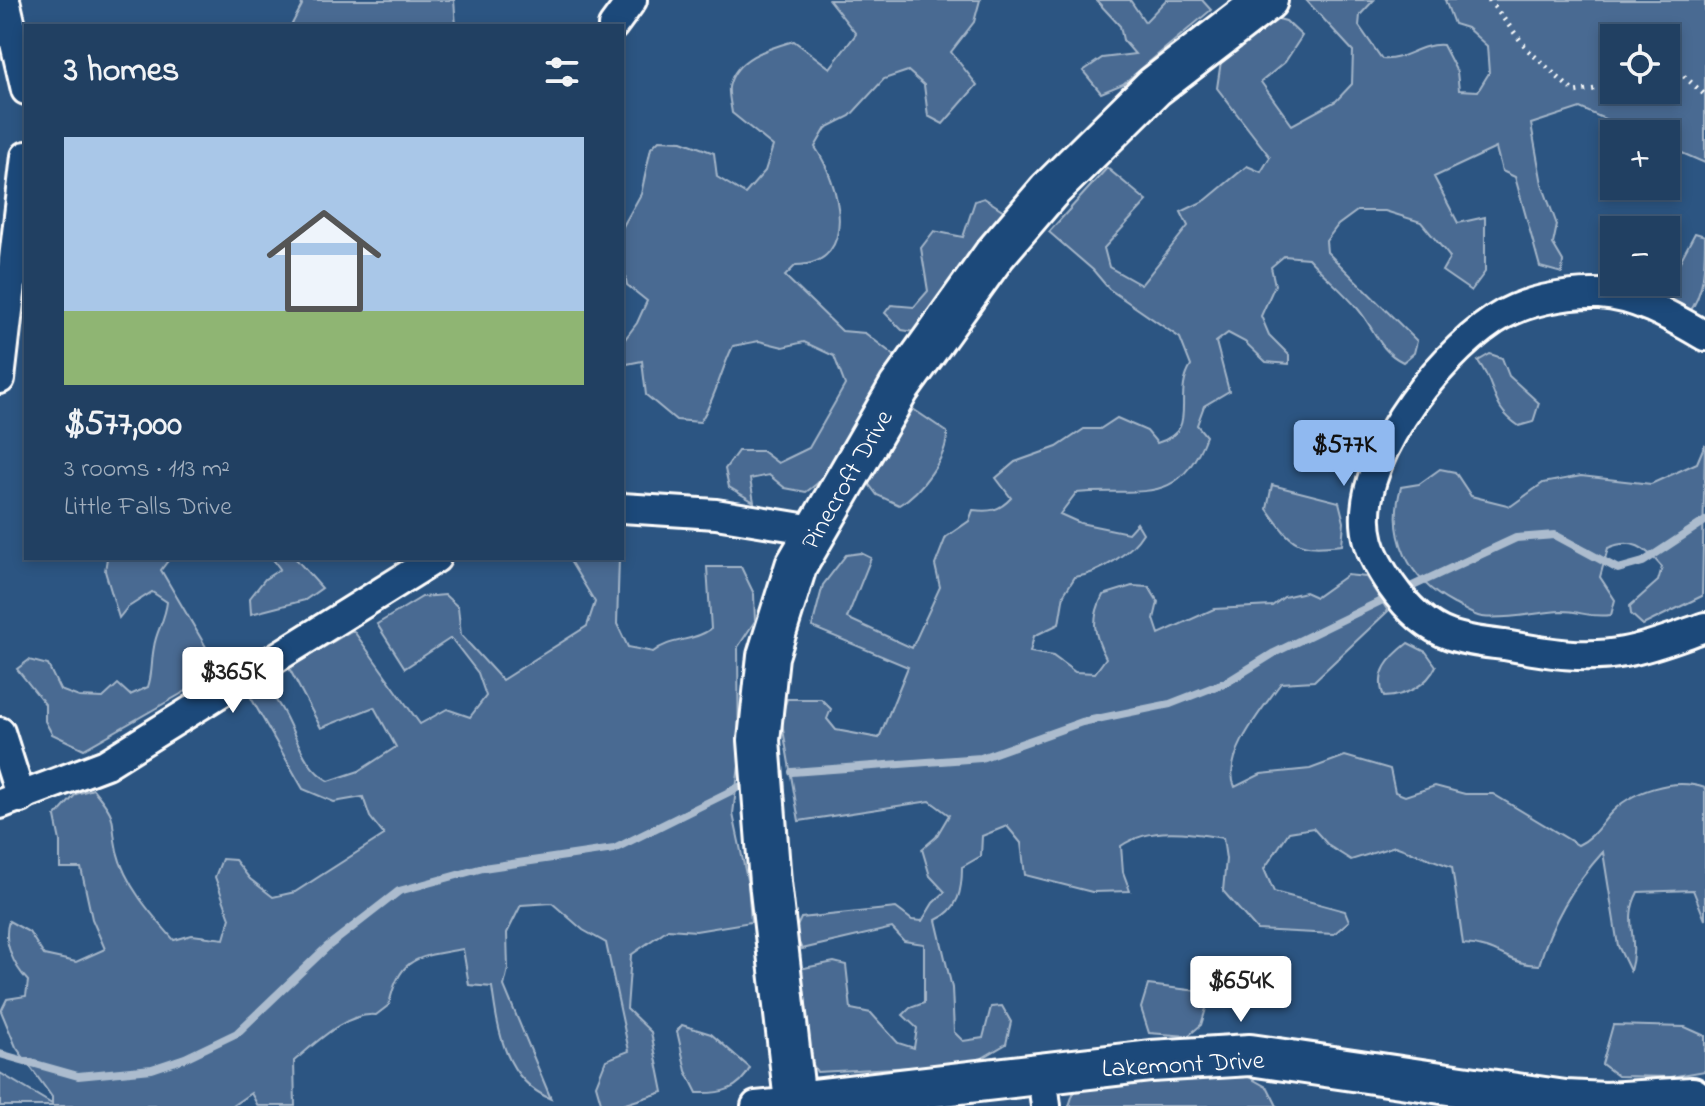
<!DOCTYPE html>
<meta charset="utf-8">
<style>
:root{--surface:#214062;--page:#294768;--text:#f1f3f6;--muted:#a2afbe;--line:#3e5977;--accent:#90b9f0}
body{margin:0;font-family:"Indie Flower",sans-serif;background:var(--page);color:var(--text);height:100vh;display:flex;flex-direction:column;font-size:30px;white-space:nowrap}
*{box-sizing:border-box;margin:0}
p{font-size:26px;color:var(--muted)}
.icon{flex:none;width:44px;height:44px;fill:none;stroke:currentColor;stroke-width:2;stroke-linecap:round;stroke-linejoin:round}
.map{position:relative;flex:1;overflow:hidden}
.panel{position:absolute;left:24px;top:24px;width:600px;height:536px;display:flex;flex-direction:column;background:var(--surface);border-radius:0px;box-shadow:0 4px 12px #0003,0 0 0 2px var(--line)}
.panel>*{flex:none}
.tools{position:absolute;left:1600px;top:24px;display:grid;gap:16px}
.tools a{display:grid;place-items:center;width:80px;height:80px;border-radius:0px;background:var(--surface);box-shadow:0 4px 12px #0003,0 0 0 2px var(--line);font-size:40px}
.price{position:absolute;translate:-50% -68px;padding:0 18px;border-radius:8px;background:#fff;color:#222;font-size:26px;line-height:52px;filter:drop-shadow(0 2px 4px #0008)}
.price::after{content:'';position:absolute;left:50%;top:48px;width:24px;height:18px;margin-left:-12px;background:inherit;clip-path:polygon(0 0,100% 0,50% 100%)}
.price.selected{background:var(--accent);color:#111}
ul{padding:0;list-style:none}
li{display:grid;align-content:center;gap:16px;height:424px;padding:0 40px}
li span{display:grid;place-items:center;height:248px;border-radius:0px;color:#555}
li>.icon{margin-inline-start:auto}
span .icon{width:144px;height:144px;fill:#fffc;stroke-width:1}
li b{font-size:34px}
h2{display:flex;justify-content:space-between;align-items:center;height:96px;padding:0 40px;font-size:34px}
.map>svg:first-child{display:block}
.green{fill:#486b92;stroke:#a4b5c8;stroke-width:2;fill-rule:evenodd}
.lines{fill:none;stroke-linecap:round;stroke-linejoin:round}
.stream{stroke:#acbcce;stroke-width:8}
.street-casing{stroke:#fff;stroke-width:34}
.secondary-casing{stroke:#fff;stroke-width:46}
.path{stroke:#fff;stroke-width:5;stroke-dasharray:2 6;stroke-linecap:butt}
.street{stroke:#1f4a7a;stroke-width:28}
.secondary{stroke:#1f4a7a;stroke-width:40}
.labels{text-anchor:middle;stroke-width:6;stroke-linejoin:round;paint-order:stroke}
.street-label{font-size:26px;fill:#fff;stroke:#1f4a7a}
</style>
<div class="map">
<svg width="1705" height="1106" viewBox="0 0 1705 1106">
<rect width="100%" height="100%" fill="#2c5582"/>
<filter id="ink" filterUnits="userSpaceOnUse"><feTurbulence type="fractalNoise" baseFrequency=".0125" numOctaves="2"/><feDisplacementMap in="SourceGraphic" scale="16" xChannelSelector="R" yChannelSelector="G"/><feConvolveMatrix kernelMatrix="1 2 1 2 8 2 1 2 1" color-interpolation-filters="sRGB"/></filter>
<g filter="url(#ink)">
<g class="green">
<path d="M300 0H454L456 26H291L302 5Z"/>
<path d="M829 0H980L974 22 951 52 977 85 943 124 928 116 924 85 908 71 884 79 850 116 826 128 815 147C839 182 861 264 796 265L785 276 842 331 865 333 895 356C871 401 849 463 806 492L785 488 769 475 750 479 754 502 729 487 725 469 738 451H762L778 463 809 448 845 385 834 356 804 342 783 347 759 341 733 346C720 372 716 398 700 422L676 420 646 395 642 361 622 365V343L637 323 647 301 627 285 622 260V228L641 194 651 148 659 140 682 141 714 153 717 177 745 194 765 171 773 146 732 113C731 105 728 94 729 87 735 57 770 48 794 41L830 68 856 34Z"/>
<path d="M1096 0H1130L1145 22 1166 0H1202L1211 10 1123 84 1101 93 1083 71 1102 58 1135 54 1123 40 1120 26Z"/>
<path d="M1306 0H1374L1360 15 1359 26 1382 59C1405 61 1419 43 1443 45L1457 72 1459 90 1478 91 1489 73 1487 46 1467 28 1454 24 1445 0H1705V163L1666 146V134H1639L1580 108 1531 124 1542 184 1557 225 1553 244 1563 261 1562 273 1540 267 1515 177 1502 171 1496 148 1434 177 1458 223 1485 217V272L1471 291 1442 271 1450 257 1421 222 1385 211H1357L1338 225 1326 241 1327 252 1417 341 1414 353 1403 362C1378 350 1375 329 1358 309 1343 291 1324 276 1308 258L1284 256 1271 267 1275 285 1261 316 1269 335 1289 355V364L1266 362 1245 342 1228 333 1216 342 1229 391 1204 406 1197 425 1206 436C1179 509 1138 487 1076 493L1060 514 1080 523 1128 533 1137 523 1143 533C1131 553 1099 574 1075 577L1064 594 1059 624 1034 636 1030 652 1053 656 1075 672 1095 673 1106 658C1093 634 1091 619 1103 595L1132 586 1149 587 1158 602 1154 619 1159 634 1214 609 1272 606 1284 597 1305 592 1316 597 1347 575 1366 577 1388 611 1314 681 1281 683C1264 707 1221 757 1235 787L1261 774 1310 769 1345 756 1390 769 1395 792 1405 796 1435 786 1465 794H1493L1578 845C1593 838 1598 828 1609 815 1630 791 1674 777 1705 788V920L1693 890 1638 892C1622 922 1640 937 1630 971L1618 946 1603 852C1574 884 1551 924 1539 965 1509 965 1498 945 1463 944L1452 867 1395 846 1351 860 1329 846 1313 828 1289 832 1264 869 1274 892 1345 911 1349 921 1334 934 1257 930 1223 891 1226 859 1223 838C1189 832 1150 826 1121 846L1123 872 1130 891 1092 892 1025 875 1021 843 1007 826 982 836 981 856 962 867C962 890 959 910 936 920L952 988 954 1032 963 1041 983 1038 991 1007 1002 1006 1011 1022 1006 1044 972 1064 817 1072 801 1043 799 969 834 962 846 965 851 1009 871 1013 898 1043 914 1048 917 1028 903 1015 910 1008 924 1003V944L904 941 892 928 802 949 794 933 801 918 896 908 912 920 922 921 933 903 945 892 930 876 922 849 936 837 949 815 930 801 799 821 781 718 787 699H821L831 709 827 719 836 730 879 738 908 667 812 627 823 585 846 555 861 553 871 558 847 618 912 648 940 587 935 565 946 537 969 521 973 510C990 512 999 511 1011 498L996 478 1015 462 1057 447 1084 429H1100L1117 418 1147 431 1157 443C1201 430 1171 398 1191 366L1180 338 1109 289 1093 270 1049 232 1107 168 1147 201 1104 248 1109 267 1141 285 1188 226 1181 212 1206 200 1247 166 1261 172 1270 157 1217 88 1221 61 1267 16 1286 21 1302 36 1285 62 1261 82 1292 125 1336 101 1352 84 1353 51ZM1614 38H1666V90H1614Z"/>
<path d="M984 198 1004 211 914 332 902 330 885 313 891 305 914 307 928 291 921 248 934 231 963 237 975 201Z"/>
<path d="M1695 233 1705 236C1705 263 1705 294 1688 314L1660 299Z"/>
<path d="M1490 354 1502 358 1509 376 1539 403 1533 422 1519 426C1489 406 1498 388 1478 361Z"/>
<path d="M913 409 947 432C948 457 920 493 899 505L877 495 868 483Z"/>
<path d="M1705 444 1702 596 1643 625 1631 614 1630 606 1658 581 1662 567C1646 548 1632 537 1608 548L1600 577 1615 600 1611 615C1587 618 1581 611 1562 611 1536 612 1509 620 1482 617 1473 616 1463 608 1454 604 1408 580 1387 536 1401 487L1419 484 1440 469 1455 472 1471 496 1511 506 1543 483 1581 476 1651 484 1697 463Z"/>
<path d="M1272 485 1339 502 1344 522 1342 545C1295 550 1293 545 1267 509Z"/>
<path d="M107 558H170L161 570 216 664 186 691 84 749 52 734 45 721V704L17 669 29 660 48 665 60 690 79 697 103 698 118 684 130 695 148 687C153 672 151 661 154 647 156 631 165 621 167 602L152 592 127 608 119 618 105 571Z"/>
<path d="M272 558H295L322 588 305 600 251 614 250 598 265 579 280 569Z"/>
<path d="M562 558H619L617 624 628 647 653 652C670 638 693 642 711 629L707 567H741L754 594 755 621 738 647 739 765 733 814 748 884 751 922 696 931 668 929 631 955 627 1009 651 1032 663 1092 619 1106H602L596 1085 606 1060 629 1051 606 943 583 930 552 903 521 905 507 933 508 969 504 986 551 1099C505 1080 498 1032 492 987L469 985 463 949C418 957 399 956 389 1005L376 1015C346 1012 316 1043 294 1061L295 1106H258L251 1093 232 1106H0V1073L52 1104V1097L16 1047 1 1011 7 999 26 996 28 981C14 966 2 942 9 921L29 932 44 955 76 962 105 949 92 919 81 868H60V841L55 817 76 794 93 789C120 822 109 814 117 851 125 885 152 915 174 940L192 935 224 939 230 918 215 877 222 859 235 860 250 879 273 897 295 892 384 835 370 817 363 797 334 802 303 789 250 696 264 688C294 711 295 764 329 781L359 771 396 747 374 707 321 728 289 668 353 630 420 724 447 709 470 717 486 696 478 673 451 638 405 668 377 624 422 597 445 595 458 607 461 635 502 680 587 626 595 602 570 561Z"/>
<path d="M1408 643 1426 652 1436 666C1427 686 1405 696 1384 697 1374 673 1389 658 1408 643Z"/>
<path d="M1148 985 1198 991 1209 999 1201 1025 1188 1036 1149 1033 1141 1008Z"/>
<path d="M682 1025 711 1034 750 1068C739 1090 721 1094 697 1093L686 1071 677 1031Z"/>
<path d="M1613 1025 1685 1027 1705 1036V1071L1671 1077 1618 1076 1602 1064Z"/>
<path d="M1245 1075 1268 1088 1277 1106H1069L1074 1091 1096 1083Z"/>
</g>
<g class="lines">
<g class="stream">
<path d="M1404 590 1516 538 1555 535 1618 569 1643 562 1705 521"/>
<path d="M792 772 981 758 1082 722 1170 704 1229 681 1274 653 1391 596"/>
<path d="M0 1054 78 1076 152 1069 185 1058 237 1033 327 947 399 891 483 868 614 849 739 787"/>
</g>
<defs>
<g id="street">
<path d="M5 0 26 90"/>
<path d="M613 26 632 0"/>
<path d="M1705 336C1672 317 1637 296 1599 294 1566 293 1522 301 1494 320 1437 358 1348 467 1369 542 1373 557 1382 572 1391 585 1405 605 1426 627 1450 635 1467 641 1486 643 1504 645 1543 652 1584 660 1624 652 1652 647 1679 636 1705 627"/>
<path d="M0 379 26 156"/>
<path d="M622 508 716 514 814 530"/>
<path d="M0 732 21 798"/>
<path d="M0 804 106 764 436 558"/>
<path d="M1042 1073 1046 1106"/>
<path d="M756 1106 795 1102"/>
</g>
<path id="secondary" d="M1267 0 1154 87 1049 191 995 254 899 388 796 566 768 656 759 740 770 882 795 1102 1151 1061 1250 1055 1565 1101 1606 1103 1692 1098V1106"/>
</defs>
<use href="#street" class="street-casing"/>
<use href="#secondary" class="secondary-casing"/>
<g class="path">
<path d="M1489 0 1528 50 1574 92 1602 88 1614 81"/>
<path d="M1666 60 1705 95"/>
</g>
<use href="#street" class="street"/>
<use href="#secondary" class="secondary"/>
</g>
</g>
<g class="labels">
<g class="street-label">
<text transform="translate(846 479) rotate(-60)" y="9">Pinecroft Drive</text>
<text transform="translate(1183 1063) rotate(-3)" y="9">Lakemont Drive</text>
</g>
</g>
</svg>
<div class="tools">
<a><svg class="icon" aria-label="locate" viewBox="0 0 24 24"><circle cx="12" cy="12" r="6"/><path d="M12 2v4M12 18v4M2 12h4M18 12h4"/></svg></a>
<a>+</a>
<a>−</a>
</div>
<b class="price selected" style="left:1344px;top:488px">$577K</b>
<b class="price" style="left:233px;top:715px">$365K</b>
<b class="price" style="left:1241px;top:1024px">$654K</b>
<section class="panel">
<h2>3 homes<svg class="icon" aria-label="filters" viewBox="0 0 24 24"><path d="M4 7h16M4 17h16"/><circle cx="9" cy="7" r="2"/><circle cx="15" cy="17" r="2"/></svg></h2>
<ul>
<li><span style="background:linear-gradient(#a9c7e8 70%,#8fb573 0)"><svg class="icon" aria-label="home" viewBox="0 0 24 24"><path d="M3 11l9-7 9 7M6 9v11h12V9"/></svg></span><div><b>$577,000</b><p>3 rooms · 113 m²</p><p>Little Falls Drive</p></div></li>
</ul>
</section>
</div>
